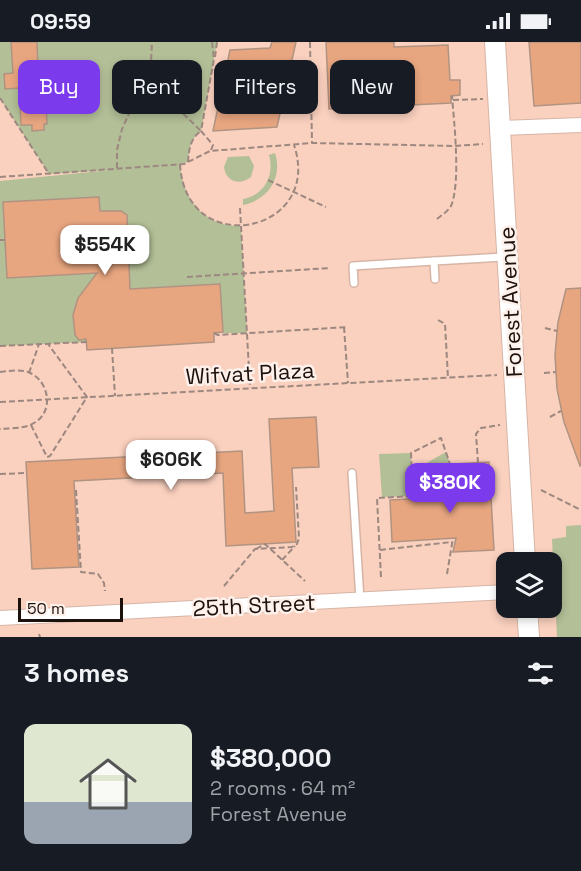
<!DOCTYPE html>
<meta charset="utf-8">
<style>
:root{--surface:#171b24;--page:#20242c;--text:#f1f3f6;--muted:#9ea1a6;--accent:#7c3aed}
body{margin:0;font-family:"Space Grotesk",sans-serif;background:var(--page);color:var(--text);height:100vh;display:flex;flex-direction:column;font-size:22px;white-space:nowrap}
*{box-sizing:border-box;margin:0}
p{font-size:20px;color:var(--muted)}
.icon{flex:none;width:33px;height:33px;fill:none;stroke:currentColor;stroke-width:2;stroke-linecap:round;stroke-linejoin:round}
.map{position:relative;height:595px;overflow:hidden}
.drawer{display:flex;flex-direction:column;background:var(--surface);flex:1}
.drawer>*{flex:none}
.hud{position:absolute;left:18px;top:18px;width:546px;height:54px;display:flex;gap:12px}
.fabs{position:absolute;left:496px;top:510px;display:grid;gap:12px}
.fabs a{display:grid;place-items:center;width:66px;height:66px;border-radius:12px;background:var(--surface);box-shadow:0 3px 9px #0003;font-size:30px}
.scale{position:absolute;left:18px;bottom:15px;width:105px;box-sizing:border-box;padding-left:6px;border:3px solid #1d110d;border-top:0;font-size:16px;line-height:21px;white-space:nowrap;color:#1d110d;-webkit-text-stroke:4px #fef0ea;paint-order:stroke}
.price{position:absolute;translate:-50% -51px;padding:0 14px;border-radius:12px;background:#fff;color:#222;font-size:20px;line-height:39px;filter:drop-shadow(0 2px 3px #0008)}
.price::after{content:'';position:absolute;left:50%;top:36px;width:18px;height:14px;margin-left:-9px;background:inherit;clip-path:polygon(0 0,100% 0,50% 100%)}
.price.current{background:var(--accent);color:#fff}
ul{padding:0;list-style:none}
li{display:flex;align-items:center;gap:18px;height:150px;padding:0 24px}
li span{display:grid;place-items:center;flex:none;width:168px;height:120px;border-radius:12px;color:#555}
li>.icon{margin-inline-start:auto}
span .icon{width:72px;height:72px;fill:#fffc;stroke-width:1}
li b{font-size:26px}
h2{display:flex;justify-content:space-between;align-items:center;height:72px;padding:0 24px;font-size:26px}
.pill{padding:0 21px;border-radius:12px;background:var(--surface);box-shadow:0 3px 9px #0003;font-size:21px;line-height:54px}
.pill.current{background:var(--accent);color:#fff}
.status{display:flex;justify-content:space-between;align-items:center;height:42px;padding:0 30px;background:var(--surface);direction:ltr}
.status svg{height:16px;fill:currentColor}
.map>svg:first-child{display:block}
.built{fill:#fad0be;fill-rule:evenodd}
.green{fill:#b3bf97}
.building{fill:#e8a680;stroke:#b19382;stroke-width:1.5}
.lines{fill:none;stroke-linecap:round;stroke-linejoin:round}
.lane-casing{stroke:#d6b5a7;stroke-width:10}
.street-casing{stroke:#d6b5a7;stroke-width:16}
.secondary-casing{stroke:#d6b5a7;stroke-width:22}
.path{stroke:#9d8880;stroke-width:2;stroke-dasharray:6 3;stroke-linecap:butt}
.lane{stroke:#fff;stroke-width:7}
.street{stroke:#fff;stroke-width:14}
.secondary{stroke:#fff;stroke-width:20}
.labels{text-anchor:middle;stroke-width:5;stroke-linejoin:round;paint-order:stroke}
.street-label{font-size:22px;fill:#1d110d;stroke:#fef0ea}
</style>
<div class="status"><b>09:59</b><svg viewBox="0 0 49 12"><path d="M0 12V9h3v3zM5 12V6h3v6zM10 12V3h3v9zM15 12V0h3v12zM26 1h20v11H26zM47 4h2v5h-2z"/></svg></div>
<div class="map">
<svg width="581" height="595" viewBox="0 0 581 595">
<rect width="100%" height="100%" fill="#fbdfd4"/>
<path class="built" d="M0 0H581V595H0ZM507 520H552V566H507Z"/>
<g class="green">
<path d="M0 0H217L201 89C190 97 189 107 188 120L180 122C182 157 205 185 241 184L247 291H214V300L87 308 86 300 0 304V139L111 128 49 132 0 56Z"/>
<path d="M275 111C283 136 268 158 243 163V157C264 153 275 134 269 113Z"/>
<path d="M249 114 254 124 251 135C240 144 226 140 224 125L228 115Z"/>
<path d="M446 410 461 454 424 456 423 423Z"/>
<path d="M411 411 413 454 382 455 379 412Z"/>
<path d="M581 483V595H557L552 497 566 495V484Z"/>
</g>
<g class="building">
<path d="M11 0H37L38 30H44L47 82H44V88L32 89V83H21L19 46 5 47 4 32 13 31Z"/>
<path d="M272 0H296L277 85 213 89 230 8 270 6Z"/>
<path d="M326 0H394V5L448 3 450 38H460V53L451 54V61L329 67Z"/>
<path d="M529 0H581V61L534 64Z"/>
<path d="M99 155 100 169H121L127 173 130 247 220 242 223 290 214 291V300L87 308 86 297 79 298 75 293 73 273 78 256 97 231 7 236 3 160Z"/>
<path d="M581 246V423L580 424 564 380 557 347 555 313 558 280 566 247Z"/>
<path d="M316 375 319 425 292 426 296 500 226 504 223 431 74 439 79 525 32 527 26 420 242 409 245 471 274 469 269 377Z"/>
<path d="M489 420 494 508 453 510 456 496 392 500 390 458 464 454 453 422Z"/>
</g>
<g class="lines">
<defs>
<g id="lane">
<path d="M435 237 434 219 504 215"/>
<path d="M354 241 353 224 434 219"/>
<path d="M352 431 360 558"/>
</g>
<g id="street">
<path d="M500 86 581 83"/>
<path d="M0 576 507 550"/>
</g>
<g id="secondary">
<path d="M495 0 525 520"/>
<path d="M527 566 529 595"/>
</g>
</defs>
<use href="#lane" class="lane-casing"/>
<use href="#street" class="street-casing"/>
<use href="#secondary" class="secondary-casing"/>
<g class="path">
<path d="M310 0 312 101"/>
<path d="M215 15 217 0"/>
<path d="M151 40 201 89C190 97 189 107 188 120"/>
<path d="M0 56 49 132"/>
<path d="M453 58 483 57"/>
<path d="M211 108 213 103 201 89 214 17 212 0"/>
<path d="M180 122C185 219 324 192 294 103"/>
<path d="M117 126V108L122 87 136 56 150 40 152 0"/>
<path d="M0 135 184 122 210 109 312 101 455 104 483 102"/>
<path d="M268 138 326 165"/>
<path d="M240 166 250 346"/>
<path d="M437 177C442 173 448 169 451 164 461 140 454 80 452 54"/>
<path d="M0 198H5"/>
<path d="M187 235 330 226"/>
<path d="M438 278 445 282 448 336"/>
<path d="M344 285 348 341"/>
<path d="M545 286 557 289"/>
<path d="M214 291 218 293 348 285"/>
<path d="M0 304 87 300"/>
<path d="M112 306 115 354"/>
<path d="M0 330C9 329 19 327 28 330 50 338 55 372 32 382 23 387 10 386 0 387"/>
<path d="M29 331 39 302"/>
<path d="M544 331 556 330"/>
<path d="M0 360 497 333"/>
<path d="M550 375 561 369"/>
<path d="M31 383 47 415 50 414 87 355 48 302"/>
<path d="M478 421 476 392 481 386 500 383"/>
<path d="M0 432 27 431"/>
<path d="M76 448 81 530 98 532 104 541 105 549"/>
<path d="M541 448 581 468"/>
<path d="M256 507 265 502 305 539"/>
<path d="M380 508 452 500"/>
<path d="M282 518 295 504"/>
<path d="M447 532 453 496"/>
<path d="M381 535 377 456 413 454 411 411 441 396 461 454"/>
<path d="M224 544 255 507 292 505 297 502 299 496 296 445"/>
<path d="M39 592 40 595"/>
</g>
<use href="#lane" class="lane"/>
<use href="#street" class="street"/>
<use href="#secondary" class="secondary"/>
</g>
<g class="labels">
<g class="street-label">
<text transform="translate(510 260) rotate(-93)" y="8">Forest Avenue</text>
<text transform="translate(250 331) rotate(-3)" y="8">Wifvat Plaza</text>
<text transform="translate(254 563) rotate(-3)" y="8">25th Street</text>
</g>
</g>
</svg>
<div class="fabs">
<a><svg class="icon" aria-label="layers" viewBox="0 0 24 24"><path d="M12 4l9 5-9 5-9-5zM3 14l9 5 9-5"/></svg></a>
</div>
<div class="scale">50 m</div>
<b class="price" style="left:105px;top:234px">$554K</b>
<b class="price" style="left:171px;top:449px">$606K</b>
<b class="price current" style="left:450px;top:472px">$380K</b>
<div class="hud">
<a class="pill current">Buy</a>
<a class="pill">Rent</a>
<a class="pill">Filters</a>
<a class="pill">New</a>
</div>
</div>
<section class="drawer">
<h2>3 homes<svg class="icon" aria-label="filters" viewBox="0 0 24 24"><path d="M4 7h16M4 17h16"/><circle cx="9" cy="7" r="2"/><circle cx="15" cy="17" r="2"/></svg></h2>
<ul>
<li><span style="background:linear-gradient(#dfe7d0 65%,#9aa5b1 0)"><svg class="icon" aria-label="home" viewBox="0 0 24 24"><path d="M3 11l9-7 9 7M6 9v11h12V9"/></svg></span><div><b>$380,000</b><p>2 rooms · 64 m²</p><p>Forest Avenue</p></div></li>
</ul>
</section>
